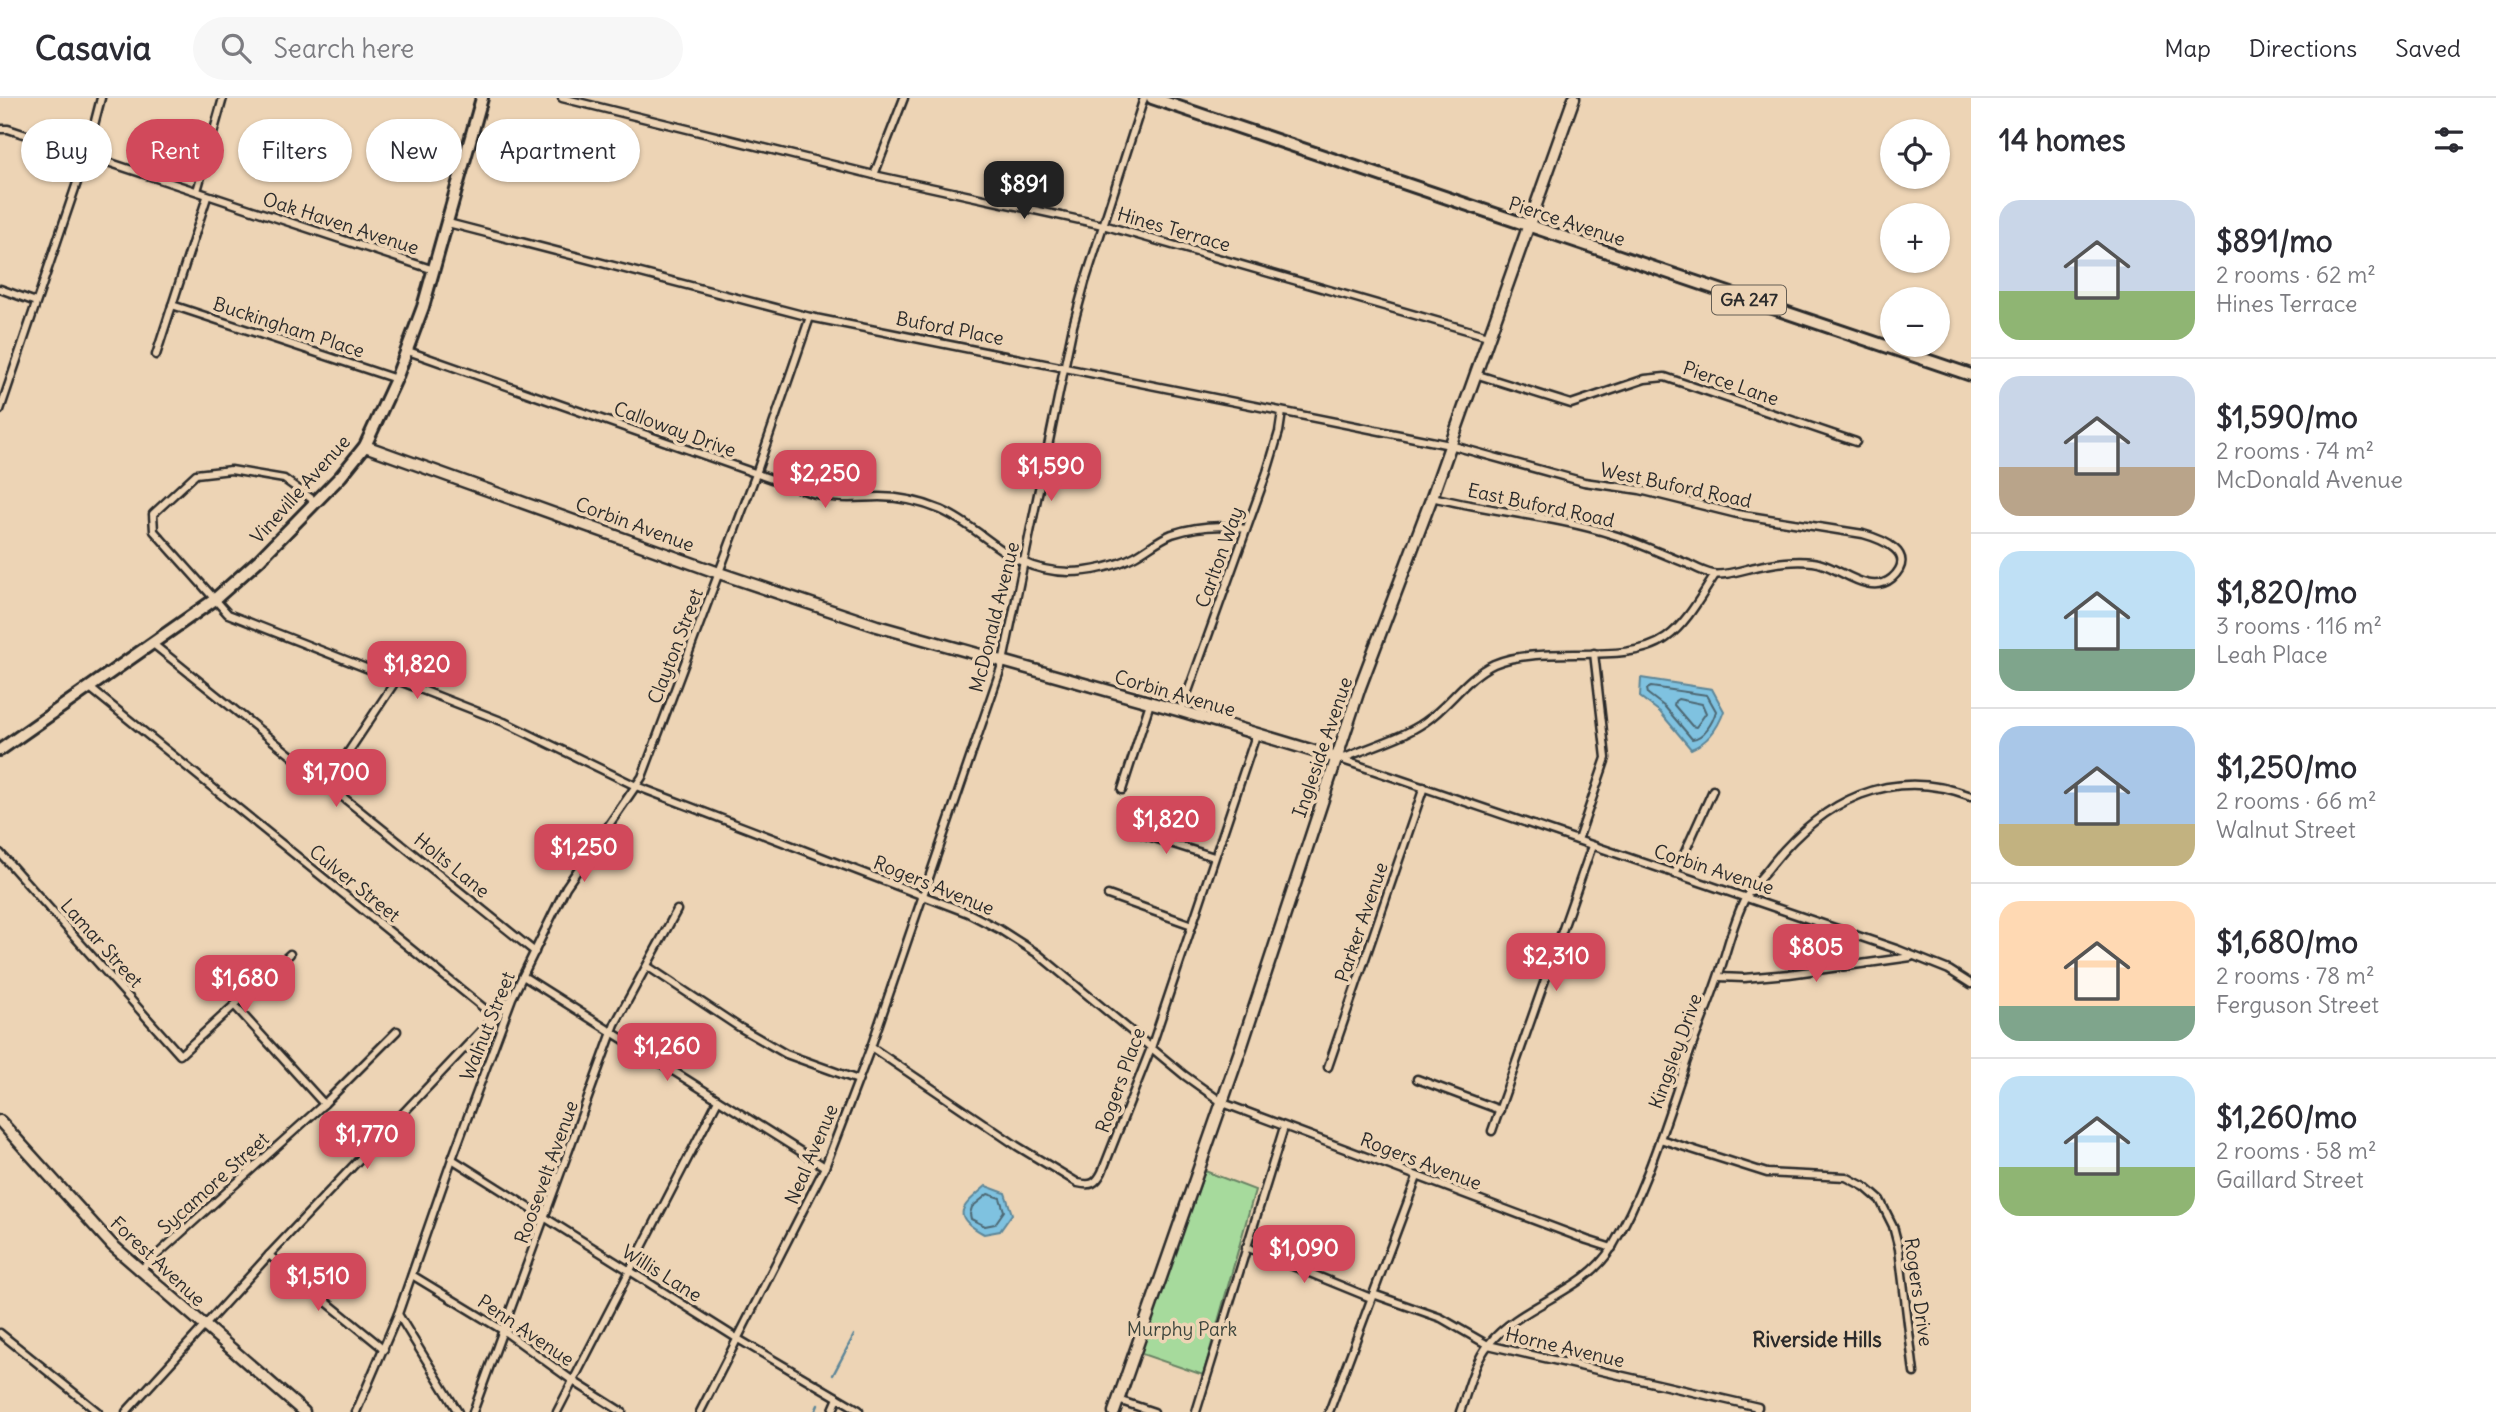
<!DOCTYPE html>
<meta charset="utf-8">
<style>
:root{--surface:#fff;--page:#f7f7f7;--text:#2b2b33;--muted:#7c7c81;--line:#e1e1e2;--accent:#d1495b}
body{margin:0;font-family:Delius,sans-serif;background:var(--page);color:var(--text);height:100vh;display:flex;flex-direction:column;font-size:26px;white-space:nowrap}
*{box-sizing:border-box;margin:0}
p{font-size:23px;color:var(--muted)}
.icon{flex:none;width:38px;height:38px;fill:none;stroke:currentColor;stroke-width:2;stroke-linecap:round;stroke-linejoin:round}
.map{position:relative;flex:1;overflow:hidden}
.details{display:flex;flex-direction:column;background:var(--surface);width:525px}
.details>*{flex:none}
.guide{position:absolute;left:21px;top:21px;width:665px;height:63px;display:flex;gap:14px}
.tools{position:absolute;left:1880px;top:21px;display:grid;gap:14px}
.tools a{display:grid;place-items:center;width:70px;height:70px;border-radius:50%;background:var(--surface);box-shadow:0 2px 5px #0004;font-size:35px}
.price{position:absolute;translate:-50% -60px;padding:0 16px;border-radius:14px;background:var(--accent);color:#fff;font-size:23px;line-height:46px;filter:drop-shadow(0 2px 4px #0008)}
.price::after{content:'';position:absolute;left:50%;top:42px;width:21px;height:16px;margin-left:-10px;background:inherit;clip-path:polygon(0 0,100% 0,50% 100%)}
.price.current{background:#222;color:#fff}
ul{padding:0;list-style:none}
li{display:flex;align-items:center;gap:21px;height:175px;padding:0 28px}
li+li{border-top:2px solid var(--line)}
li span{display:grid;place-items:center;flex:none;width:196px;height:140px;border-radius:21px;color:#555}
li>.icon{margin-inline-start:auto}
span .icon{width:84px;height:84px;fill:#fffc;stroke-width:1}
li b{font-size:30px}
h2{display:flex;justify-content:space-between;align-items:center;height:84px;padding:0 28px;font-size:30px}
.pill{padding:0 24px;border-radius:32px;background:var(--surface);box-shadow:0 2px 5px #0004;font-size:24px;line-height:63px}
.pill.current{background:var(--accent);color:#fff}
header{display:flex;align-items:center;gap:42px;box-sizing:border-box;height:98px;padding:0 35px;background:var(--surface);border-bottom:2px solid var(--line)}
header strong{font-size:33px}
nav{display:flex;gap:38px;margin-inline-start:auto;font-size:24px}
.search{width:490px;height:63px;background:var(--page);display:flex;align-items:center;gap:18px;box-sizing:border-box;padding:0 24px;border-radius:38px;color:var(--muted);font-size:26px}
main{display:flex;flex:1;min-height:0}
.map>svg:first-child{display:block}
.green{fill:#a6da9c;stroke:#688264;stroke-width:2}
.water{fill:#7fc2e0;stroke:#5d8698;stroke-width:2}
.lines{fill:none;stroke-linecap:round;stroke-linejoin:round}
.shore{stroke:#4d6773;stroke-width:2}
.stream{stroke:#5d8698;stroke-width:2.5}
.street-casing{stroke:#2b2b2b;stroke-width:11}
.secondary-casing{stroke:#2b2b2b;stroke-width:15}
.primary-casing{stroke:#2b2b2b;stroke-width:16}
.street{stroke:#edd4b5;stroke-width:6}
.secondary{stroke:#edd4b5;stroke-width:10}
.primary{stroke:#edd4b5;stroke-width:10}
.labels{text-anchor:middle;stroke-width:7;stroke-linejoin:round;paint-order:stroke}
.shield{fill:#edd4b5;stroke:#655e54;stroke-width:2}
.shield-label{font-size:18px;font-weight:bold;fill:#2b2b2b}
.street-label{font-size:19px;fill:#2b2b2b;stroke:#edd4b5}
.park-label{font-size:19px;fill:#3d453c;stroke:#edd4b5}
.neighbourhood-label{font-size:21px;font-weight:bold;fill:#2b2b2b;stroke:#edd4b5}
</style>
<header>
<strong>Casavia</strong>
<div class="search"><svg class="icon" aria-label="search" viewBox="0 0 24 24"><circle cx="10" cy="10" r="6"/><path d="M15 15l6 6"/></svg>Search here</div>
<nav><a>Map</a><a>Directions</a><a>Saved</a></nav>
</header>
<main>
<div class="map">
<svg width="1971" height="1314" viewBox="0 0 1971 1314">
<rect width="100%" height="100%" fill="#edd4b5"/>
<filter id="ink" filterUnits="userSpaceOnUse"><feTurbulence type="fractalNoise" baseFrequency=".0143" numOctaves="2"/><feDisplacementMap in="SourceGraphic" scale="14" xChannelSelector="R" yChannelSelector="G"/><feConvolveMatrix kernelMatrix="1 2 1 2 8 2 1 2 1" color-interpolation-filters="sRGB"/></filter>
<g filter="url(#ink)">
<path class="green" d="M1205 1073 1255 1092 1203 1277 1139 1255Z"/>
<g class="water">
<path d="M1641 580 1712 591 1724 613C1718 630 1709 644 1691 651L1660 614 1640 599Z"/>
<path d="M986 1088 1005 1095 1012 1116 1000 1133 984 1136C949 1117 962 1109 986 1088Z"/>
</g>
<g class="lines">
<g class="shore">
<path d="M1651 589 1707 597 1716 613C1713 624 1704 640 1692 641L1665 609 1648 596 1647 591Z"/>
<path d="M1678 601 1702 606 1706 615 1696 629 1692 628 1674 607 1675 603Z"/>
<path d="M988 1096 1000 1100 1004 1113 995 1126 985 1128 971 1121 970 1116 972 1109Z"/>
</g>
<g class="stream">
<path d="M833 1277 854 1237"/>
<path d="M815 1314 818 1307"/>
</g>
<defs>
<g id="street">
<path d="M562 0 874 77 1103 127 1488 238"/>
<path d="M0 31H8L434 172"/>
<path d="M874 77 904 0"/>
<path d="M197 93 223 0"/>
<path d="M448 125 810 219 1450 347 1584 384 1640 392 1737 416 1863 436C1881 441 1919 455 1892 480 1868 500 1837 466 1813 464 1798 462 1780 464 1765 467 1751 469 1725 479 1713 476 1705 475 1696 470 1688 466 1664 457 1639 445 1614 437 1555 418 1492 414 1432 399"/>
<path d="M0 191 36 204"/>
<path d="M172 207 396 281"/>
<path d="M408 253 800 391C808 394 817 397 826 398 843 402 862 399 879 399 901 399 922 404 941 412 990 434 1007 473 1069 474 1091 474 1116 468 1135 458 1148 451 1159 441 1172 436 1197 428 1221 426 1246 431"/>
<path d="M156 257 207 99"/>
<path d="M1475 276 1571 306 1645 281 1665 279 1856 344"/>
<path d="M0 312 86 58 101 0"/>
<path d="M316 404 284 381 231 372 196 376 153 416 154 433 228 516 504 624 636 688 968 815 999 831 1038 856 1184 977 1223 1005 1587 1142 1612 1150"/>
<path d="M153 546 535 854"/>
<path d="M90 590 496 920"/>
<path d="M1181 613 1267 374 1279 334 1282 314"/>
<path d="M1337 660 1899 852 1949 872 1971 886"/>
<path d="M1339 660 1347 659C1372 648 1402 640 1425 624 1450 607 1466 579 1494 566 1542 545 1626 569 1666 540 1687 525 1701 498 1715 477"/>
<path d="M327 686 397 581"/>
<path d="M1122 692 1150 605"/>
<path d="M1126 731 1214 759"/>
<path d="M1578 742 1606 660 1594 555"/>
<path d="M0 755 180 957 290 856"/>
<path d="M1675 776 1713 692"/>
<path d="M1108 797 1192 827"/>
<path d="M647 868 739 929 786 956 858 982"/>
<path d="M523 878 825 1069"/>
<path d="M1719 879 1744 880 1789 876 1911 859"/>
<path d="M235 908 324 1006"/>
<path d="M871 949 1017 1048 1078 1085C1091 1088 1096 1086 1102 1074L1151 950 1256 637"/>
<path d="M1328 969 1424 689"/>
<path d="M1417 981 1500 1012"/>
<path d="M1492 1033 1592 748"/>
<path d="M1660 1041 1767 1075 1846 1079 1865 1089 1880 1102 1893 1128 1899 1151 1914 1275"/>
<path d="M452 1061 738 1241 859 1312"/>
<path d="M1246 1149 1371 1200"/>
<path d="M269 1157 384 1251"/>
<path d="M139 1173 324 1006 397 933"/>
<path d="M412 1177 504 1233 573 1283 622 1314"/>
<path d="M1373 1196 1441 1220 1488 1247 1758 1309 1756 1314"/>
<path d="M398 1216 458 1314"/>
<path d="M0 1235 98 1314"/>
<path d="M1118 1302 1154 1314"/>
<path d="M126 1314 269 1157 509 903"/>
<path d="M356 1314 398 1216 452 1061 512 900 566 789 642 679 756 376 810 219"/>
<path d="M473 1314 615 926 677 812"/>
<path d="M557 1314 718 1002"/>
<path d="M700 1314 825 1069 871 949 1003 564 1073 228 1085 184 1144 0"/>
<path d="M832 1314 838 1300"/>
<path d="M1196 1314 1284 1029"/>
<path d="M1329 1314 1417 1079"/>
<path d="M1460 1314C1468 1292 1474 1264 1489 1246 1522 1205 1585 1195 1612 1149 1645 1093 1664 1029 1685 968 1695 938 1708 909 1718 879 1726 856 1734 820 1746 799 1753 787 1764 777 1772 766 1823 703 1890 667 1971 698"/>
</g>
<g id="secondary">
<path d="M365 348 719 475 877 528 1181 613 1337 660"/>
<path d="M0 1023 112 1147 304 1314"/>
<path d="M1114 1314 1241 950 1360 589 1432 399 1574 0"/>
</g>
<g id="primary">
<path d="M1152 0 1971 277"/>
<path d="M0 652 214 502 259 462 341 378 365 348 396 281 423 209 482 0"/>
</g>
</defs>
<use href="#street" class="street-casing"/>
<use href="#secondary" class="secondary-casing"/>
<use href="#primary" class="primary-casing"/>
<use href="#street" class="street"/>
<use href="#secondary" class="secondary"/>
<use href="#primary" class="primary"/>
</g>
</g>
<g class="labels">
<rect class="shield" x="1712" y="187.5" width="74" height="29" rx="5"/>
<g class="shield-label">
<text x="1749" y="208">GA 247</text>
</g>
<g class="street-label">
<text transform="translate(1567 123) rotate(18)" y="7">Pierce Avenue</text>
<text transform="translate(341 125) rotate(18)" y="7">Oak Haven Avenue</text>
<text transform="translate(1174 131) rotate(16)" y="7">Hines Terrace</text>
<text transform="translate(289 229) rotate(18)" y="7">Buckingham Place</text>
<text transform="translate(950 230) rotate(11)" y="7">Buford Place</text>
<text transform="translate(1731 285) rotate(19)" y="7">Pierce Lane</text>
<text transform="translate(675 331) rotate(20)" y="7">Calloway Drive</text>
<text transform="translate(1676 387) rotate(12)" y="7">West Buford Road</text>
<text transform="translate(300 391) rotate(-48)" y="7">Vineville Avenue</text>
<text transform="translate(1541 407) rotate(12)" y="7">East Buford Road</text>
<text transform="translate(635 426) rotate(20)" y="7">Corbin Avenue</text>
<text transform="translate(1219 459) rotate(-70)" y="7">Carlton Way</text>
<text transform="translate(994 519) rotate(-76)" y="7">McDonald Avenue</text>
<text transform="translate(675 548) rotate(-69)" y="7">Clayton Street</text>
<text transform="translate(1175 595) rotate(16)" y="7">Corbin Avenue</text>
<text transform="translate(1322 649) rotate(-71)" y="7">Ingleside Avenue</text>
<text transform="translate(452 767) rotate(39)" y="7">Holts Lane</text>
<text transform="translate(1714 771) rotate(18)" y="7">Corbin Avenue</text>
<text transform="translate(355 785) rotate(39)" y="7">Culver Street</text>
<text transform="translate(934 787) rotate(22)" y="7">Rogers Avenue</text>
<text transform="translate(1361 824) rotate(-71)" y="7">Parker Avenue</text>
<text transform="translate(102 845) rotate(48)" y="7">Lamar Street</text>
<text transform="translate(487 928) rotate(-68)" y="7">Walnut Street</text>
<text transform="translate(1675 953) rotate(-70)" y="7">Kingsley Drive</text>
<text transform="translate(1120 982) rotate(-70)" y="7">Rogers Place</text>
<text transform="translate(811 1056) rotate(-67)" y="7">Neal Avenue</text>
<text transform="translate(1421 1063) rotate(21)" y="7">Rogers Avenue</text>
<text transform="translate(546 1074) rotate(-70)" y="7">Roosevelt Avenue</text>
<text transform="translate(213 1085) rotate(-42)" y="7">Sycamore Street</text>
<text transform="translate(158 1163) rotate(43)" y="7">Forest Avenue</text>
<text transform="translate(662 1175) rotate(32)" y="7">Willis Lane</text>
<text transform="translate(1919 1194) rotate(82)" y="7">Rogers Drive</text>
<text transform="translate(526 1232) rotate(34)" y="7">Penn Avenue</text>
<text transform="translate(1565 1249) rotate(13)" y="7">Horne Avenue</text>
</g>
<g class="park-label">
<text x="1182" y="1238">Murphy Park</text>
</g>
<g class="neighbourhood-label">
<text x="1817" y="1249">Riverside Hills</text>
</g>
</g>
</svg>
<div class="tools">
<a><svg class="icon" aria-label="locate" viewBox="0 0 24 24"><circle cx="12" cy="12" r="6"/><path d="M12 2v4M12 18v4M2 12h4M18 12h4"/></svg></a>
<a>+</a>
<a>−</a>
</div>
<b class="price current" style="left:1024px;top:123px">$891</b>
<b class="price" style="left:1051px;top:405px">$1,590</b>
<b class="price" style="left:825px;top:412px">$2,250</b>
<b class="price" style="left:417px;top:603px">$1,820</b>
<b class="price" style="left:336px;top:711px">$1,700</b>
<b class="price" style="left:1166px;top:758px">$1,820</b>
<b class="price" style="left:584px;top:786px">$1,250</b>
<b class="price" style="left:1816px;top:886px">$805</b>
<b class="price" style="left:1556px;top:895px">$2,310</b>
<b class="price" style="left:245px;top:917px">$1,680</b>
<b class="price" style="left:667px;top:985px">$1,260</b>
<b class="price" style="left:367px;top:1073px">$1,770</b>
<b class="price" style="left:1304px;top:1187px">$1,090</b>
<b class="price" style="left:318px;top:1215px">$1,510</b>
<div class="guide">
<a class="pill">Buy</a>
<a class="pill current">Rent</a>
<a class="pill">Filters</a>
<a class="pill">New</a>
<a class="pill">Apartment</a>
</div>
</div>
<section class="details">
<h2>14 homes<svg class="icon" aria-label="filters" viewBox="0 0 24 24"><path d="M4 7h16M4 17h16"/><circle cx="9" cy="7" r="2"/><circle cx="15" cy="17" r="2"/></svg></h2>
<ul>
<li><span style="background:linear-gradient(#c9d6e8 65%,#8fb573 0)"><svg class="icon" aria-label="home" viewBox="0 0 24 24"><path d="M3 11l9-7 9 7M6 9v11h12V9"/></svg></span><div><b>$891/mo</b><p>2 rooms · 62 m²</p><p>Hines Terrace</p></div></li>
<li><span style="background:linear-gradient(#c9d6e8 65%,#b9a48a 0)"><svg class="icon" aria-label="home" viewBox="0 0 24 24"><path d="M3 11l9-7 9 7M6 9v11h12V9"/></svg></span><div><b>$1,590/mo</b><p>2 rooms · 74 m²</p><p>McDonald Avenue</p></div></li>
<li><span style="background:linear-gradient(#bfe0f5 70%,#7fa58c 0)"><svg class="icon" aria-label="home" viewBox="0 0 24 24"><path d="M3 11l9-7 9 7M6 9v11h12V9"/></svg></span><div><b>$1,820/mo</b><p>3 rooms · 116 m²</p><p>Leah Place</p></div></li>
<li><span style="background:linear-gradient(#a9c7e8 70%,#c2b280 0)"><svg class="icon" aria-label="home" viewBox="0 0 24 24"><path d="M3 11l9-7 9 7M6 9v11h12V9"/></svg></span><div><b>$1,250/mo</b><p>2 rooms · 66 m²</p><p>Walnut Street</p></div></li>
<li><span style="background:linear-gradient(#ffd9b3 75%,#7fa58c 0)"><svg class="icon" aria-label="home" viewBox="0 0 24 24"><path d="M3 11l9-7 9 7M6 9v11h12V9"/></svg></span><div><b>$1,680/mo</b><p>2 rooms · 78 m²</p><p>Ferguson Street</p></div></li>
<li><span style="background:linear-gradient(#bfe0f5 65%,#8fb573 0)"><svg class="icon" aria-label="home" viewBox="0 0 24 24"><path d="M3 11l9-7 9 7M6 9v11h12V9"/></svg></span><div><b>$1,260/mo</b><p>2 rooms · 58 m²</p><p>Gaillard Street</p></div></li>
</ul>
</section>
</main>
